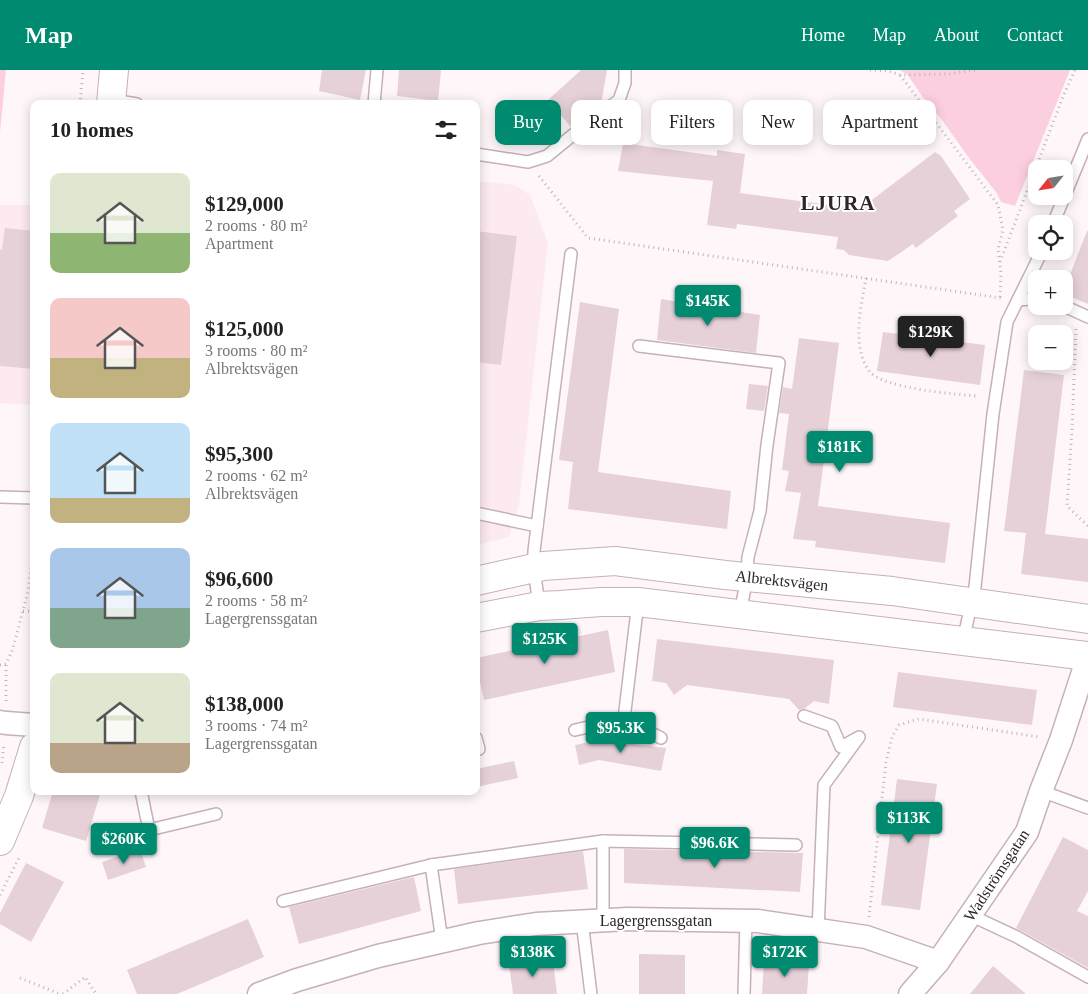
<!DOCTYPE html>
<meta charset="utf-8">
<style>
:root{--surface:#fff;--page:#f2f2f2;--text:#222;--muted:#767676;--accent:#008a70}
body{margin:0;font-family:"Times New Roman",serif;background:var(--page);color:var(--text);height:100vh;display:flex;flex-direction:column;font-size:19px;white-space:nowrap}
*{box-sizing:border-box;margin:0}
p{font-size:16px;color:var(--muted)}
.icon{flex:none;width:28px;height:28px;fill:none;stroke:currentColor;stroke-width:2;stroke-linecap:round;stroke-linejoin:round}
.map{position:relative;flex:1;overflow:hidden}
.sheet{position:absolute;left:30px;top:30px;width:450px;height:695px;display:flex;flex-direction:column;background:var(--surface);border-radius:10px;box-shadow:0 2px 12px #0003}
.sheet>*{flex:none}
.banner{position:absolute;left:495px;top:30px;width:475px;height:45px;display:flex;gap:10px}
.needle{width:32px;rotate:240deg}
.controls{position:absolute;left:1028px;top:90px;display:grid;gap:10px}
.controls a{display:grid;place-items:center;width:45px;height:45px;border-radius:10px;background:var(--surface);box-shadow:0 2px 12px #0003;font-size:25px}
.price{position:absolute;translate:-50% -42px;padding:0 11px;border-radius:5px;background:var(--accent);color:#fff;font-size:16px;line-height:32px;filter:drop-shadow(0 1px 2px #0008)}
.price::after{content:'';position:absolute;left:50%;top:30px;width:15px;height:11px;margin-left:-8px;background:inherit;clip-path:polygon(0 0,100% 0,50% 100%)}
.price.current{background:#222;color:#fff}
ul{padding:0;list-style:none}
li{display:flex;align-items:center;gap:15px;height:125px;padding:0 20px}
li span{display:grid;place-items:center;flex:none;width:140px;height:100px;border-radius:10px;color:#555}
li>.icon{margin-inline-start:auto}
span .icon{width:60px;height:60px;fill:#fffc;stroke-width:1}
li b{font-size:21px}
h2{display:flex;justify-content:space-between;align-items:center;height:60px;padding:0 20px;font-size:21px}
.pill{padding:0 18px;border-radius:10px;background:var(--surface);box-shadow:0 2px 12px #0003;font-size:18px;line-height:45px}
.pill.current{background:var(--accent);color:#fff}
header{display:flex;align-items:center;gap:30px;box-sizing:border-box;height:70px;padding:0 25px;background:var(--accent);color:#fff}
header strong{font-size:24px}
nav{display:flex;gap:28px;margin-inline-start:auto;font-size:18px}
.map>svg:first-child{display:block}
.built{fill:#fdeaf1}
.green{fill:#fccfe0}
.building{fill:#e7d1d9}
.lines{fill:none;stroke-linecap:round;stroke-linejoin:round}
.lane-casing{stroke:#c6b0b9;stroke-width:14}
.street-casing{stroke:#c6b0b9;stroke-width:25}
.secondary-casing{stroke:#c6b0b9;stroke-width:30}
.path{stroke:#bfb6b9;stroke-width:3;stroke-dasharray:1 4;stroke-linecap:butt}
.lane{stroke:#fff;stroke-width:11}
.street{stroke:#fff;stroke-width:22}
.secondary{stroke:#fff;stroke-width:28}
.labels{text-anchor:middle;stroke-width:4;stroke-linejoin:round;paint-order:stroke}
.street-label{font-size:16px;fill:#2e2629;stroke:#fff}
.district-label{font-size:21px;font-weight:bold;letter-spacing:1px;fill:#2e2629;stroke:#fff}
</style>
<header>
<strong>Map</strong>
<nav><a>Home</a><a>Map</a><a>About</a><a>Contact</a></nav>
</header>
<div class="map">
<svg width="1088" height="924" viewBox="0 0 1088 924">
<rect width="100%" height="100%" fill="#fff6f9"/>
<g class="built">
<path d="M476 111 515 115 530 125 548 173 519 435 509 467 476 475Z"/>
<path d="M0 135H34V335L0 333Z"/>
</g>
<g class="green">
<path d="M0 0H6L0 62Z"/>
<path d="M899 0H1070L1015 136 1001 132 996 122 969 88 942 50 922 26 907 4Z"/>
</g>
<g class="building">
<path d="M322 0H366L360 30 319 21Z"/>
<path d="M399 0H441L438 31 397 26Z"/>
<path d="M581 0H607L601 34 571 57 548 30Z"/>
<path d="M623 73 717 86V80L745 84 740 123 860 139 935 82 941 86 970 129 954 141 958 146 916 178 913 174 888 191 849 185 844 180 836 179 838 167 737 154 736 159 707 155 713 111 618 101Z"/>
<path d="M5 158 34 161V299L0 296V180L2 179Z"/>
<path d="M476 161 517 166 501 295 476 292V230L480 198 476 197Z"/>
<path d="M1087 161H1088V234L1064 224V220Z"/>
<path d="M661 229 760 245 756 283 657 270Z"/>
<path d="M580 232 619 239 598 402 731 421 727 459 568 439 573 392 559 390Z"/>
<path d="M883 262 985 275 980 315 877 301Z"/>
<path d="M799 268 839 273 818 436 950 453 945 493 815 477 816 471 793 469 801 423 785 421 789 401 782 400 789 344 779 343 783 317 792 319Z"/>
<path d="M1024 300 1064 305 1045 464 1088 469V512L1021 504 1026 463 1004 461Z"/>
<path d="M749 314 768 316 764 341 746 339Z"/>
<path d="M608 560 615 602 484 630 476 594V588Z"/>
<path d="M657 569 834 590 829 634 814 631 804 639 799 640 789 629 687 615 674 625 666 613 652 611Z"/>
<path d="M898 602 1037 620 1032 655 893 637Z"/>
<path d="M599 670 666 678 661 701 599 690 579 695 575 675Z"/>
<path d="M514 691 518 708 476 717V699Z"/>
<path d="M897 709 937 714 920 840 881 835Z"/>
<path d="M53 721H101L86 771 42 758Z"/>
<path d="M1063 767 1088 780V821L1077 841 1088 846V898L1016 858Z"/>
<path d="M140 779 146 797 108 810 102 792Z"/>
<path d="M624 779 803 783 800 822 624 813Z"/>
<path d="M583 781 588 819 458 834 454 799Z"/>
<path d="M26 793 64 812 31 872 0 854V843Z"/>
<path d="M414 807 421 841 299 874 289 837Z"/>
<path d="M248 849 264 887 177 924H137L127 900Z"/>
<path d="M639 884 685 885V924H639Z"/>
<path d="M553 891 557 924H513L509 894Z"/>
<path d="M764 891 809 894 807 924H762Z"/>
<path d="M993 896 1026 924H970Z"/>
</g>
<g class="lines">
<defs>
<g id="lane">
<path d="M112 30 137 34"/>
<path d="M374 34 377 0"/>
<path d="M476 84 528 92 547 86 574 64 619 30 625 13V0"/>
<path d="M1053 154 1088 69"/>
<path d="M1018 230 1030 229 1036 230"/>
<path d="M1064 236 1088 247"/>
<path d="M639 276 779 293 767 375 760 441 748 487 747 507 740 544"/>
<path d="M0 427 34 428"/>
<path d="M476 443 537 456"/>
<path d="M539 536 534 498V481L571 184"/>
<path d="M963 571 975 517 993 344 1007 252 1042 181"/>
<path d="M804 646 832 656 841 677 859 667 824 715 818 861"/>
<path d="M624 649 661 668"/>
<path d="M575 660 624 649 638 532"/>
<path d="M476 668 479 679H476"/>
<path d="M141 721 149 760 216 744"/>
<path d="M1041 721 1088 738"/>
<path d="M431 795 442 871"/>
<path d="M283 831 431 795 603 771 796 775"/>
<path d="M970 845 1017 867 1088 907"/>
<path d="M603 850V771"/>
<path d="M582 851 591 924"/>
<path d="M744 924 746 851"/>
</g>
<g id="street">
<path d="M0 652 6 653 34 655"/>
<path d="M259 924 297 910 378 886 479 863 536 854 628 849 758 851 866 867 938 892"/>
<path d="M910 924 938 892 1027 762 1041 721 1061 670 1088 587"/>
</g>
<g id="secondary">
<path d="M111 34 114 0"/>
<path d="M476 511 543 496 615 491 725 505 892 521 1088 549"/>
<path d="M476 548 539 536 560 535 601 532H638L1088 586"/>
<path d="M0 771 19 726 34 677"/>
</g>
</defs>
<use href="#lane" class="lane-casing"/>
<use href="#street" class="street-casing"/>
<use href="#secondary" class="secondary-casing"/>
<g class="path">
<path d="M870 0 888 1 900 5 949 4 975 0"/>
<path d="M900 5 998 135 1003 160 998 179 1001 203 1000 228"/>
<path d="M80 34 83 0"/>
<path d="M539 106 588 168 1001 228"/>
<path d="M1000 192 1064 24 1075 0"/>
<path d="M866 208C861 236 851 278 870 302 883 318 958 325 979 326"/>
<path d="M1076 259 1072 359 1067 436 1088 456"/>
<path d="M23 541H34"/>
<path d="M0 595 6 594 12 581 28 522 34 473"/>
<path d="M6 631V594"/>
<path d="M2 693 4 674"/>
<path d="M0 825 19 788"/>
<path d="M869 847 886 692 892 667 899 655 919 649 1040 667"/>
<path d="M20 908 60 924"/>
<path d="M63 924 85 907 96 924"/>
</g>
<use href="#lane" class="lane"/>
<use href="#street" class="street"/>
<use href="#secondary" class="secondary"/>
</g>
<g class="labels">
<g class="street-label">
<text transform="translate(782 510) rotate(6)" y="6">Albrektsvägen</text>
<text transform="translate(996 805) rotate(-57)" y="6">Wadströmsgatan</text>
<text x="656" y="856">Lagergrenssgatan</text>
</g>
<g class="district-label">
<text x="838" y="140">LJURA</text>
</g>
</g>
</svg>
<div class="controls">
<a><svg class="needle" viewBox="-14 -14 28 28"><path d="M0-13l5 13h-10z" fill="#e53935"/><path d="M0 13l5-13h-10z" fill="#767676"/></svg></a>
<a><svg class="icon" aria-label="locate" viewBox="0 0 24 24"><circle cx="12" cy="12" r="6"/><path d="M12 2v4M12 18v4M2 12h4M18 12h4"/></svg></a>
<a>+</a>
<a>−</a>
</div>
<b class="price" style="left:708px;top:257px">$145K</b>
<b class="price current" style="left:931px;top:288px">$129K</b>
<b class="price" style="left:840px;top:403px">$181K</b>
<b class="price" style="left:545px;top:595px">$125K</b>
<b class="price" style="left:621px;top:684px">$95.3K</b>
<b class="price" style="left:909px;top:774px">$113K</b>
<b class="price" style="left:124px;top:795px">$260K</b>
<b class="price" style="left:715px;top:799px">$96.6K</b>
<b class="price" style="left:533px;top:908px">$138K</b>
<b class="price" style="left:785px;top:908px">$172K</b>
<div class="banner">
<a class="pill current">Buy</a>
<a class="pill">Rent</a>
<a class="pill">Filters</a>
<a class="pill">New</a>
<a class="pill">Apartment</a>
</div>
<section class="sheet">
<h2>10 homes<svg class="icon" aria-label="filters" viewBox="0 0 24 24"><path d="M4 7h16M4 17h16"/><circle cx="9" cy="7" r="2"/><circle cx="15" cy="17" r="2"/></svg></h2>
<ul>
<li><span style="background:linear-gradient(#dfe7d0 60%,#8fb573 0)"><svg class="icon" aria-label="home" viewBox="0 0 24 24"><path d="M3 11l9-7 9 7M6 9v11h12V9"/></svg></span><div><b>$129,000</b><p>2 rooms · 80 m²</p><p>Apartment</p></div></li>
<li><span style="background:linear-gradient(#f6c9c9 60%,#c2b280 0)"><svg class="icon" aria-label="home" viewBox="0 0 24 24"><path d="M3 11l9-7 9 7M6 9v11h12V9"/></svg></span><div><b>$125,000</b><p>3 rooms · 80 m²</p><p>Albrektsvägen</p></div></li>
<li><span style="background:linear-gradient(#bfe0f5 75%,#c2b280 0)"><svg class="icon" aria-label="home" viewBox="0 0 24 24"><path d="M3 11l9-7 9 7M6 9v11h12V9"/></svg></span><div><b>$95,300</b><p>2 rooms · 62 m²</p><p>Albrektsvägen</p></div></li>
<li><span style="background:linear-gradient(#a9c7e8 60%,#7fa58c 0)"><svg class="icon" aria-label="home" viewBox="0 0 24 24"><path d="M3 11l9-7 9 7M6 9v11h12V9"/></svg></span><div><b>$96,600</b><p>2 rooms · 58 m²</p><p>Lagergrenssgatan</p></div></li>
<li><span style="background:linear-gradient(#dfe7d0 70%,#b9a48a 0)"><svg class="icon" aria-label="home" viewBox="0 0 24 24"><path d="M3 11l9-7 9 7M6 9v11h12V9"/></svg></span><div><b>$138,000</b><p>3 rooms · 74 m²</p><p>Lagergrenssgatan</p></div></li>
</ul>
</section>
</div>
